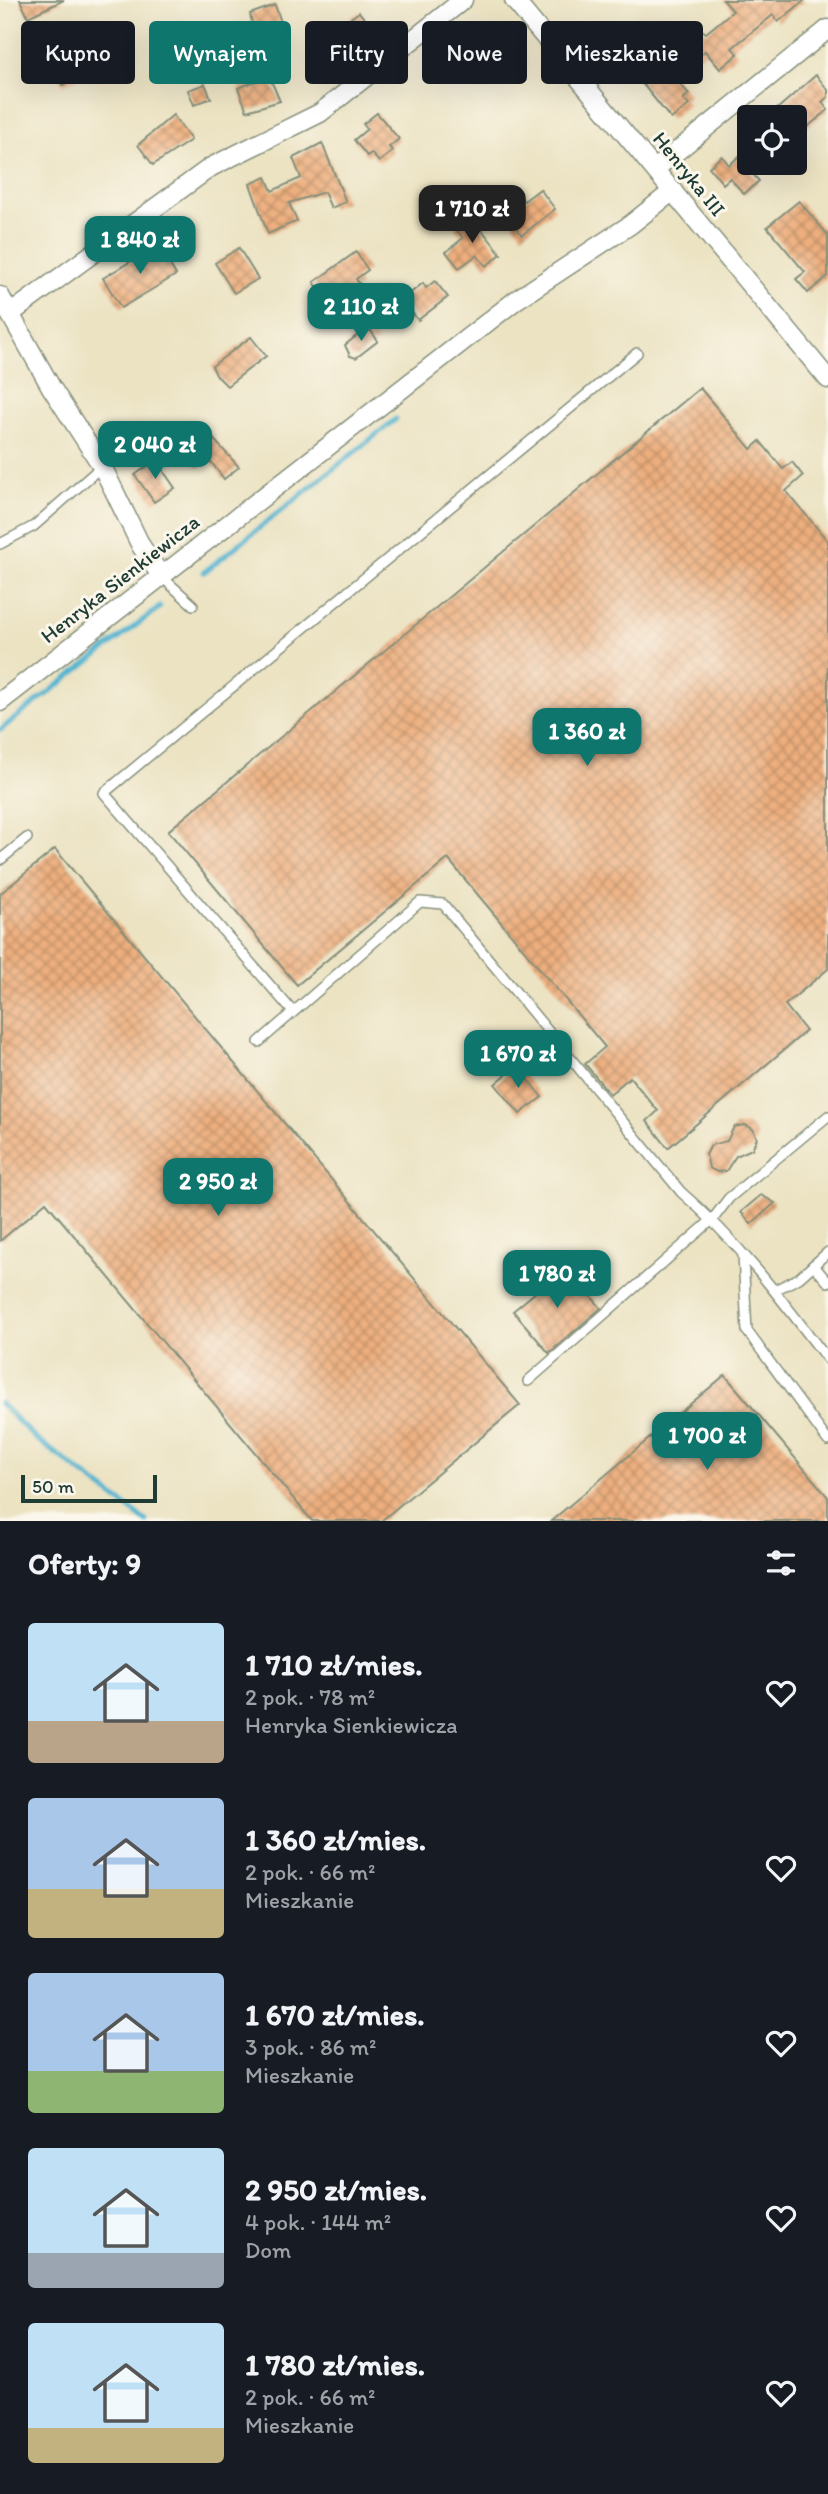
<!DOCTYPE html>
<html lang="pl">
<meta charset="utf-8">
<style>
:root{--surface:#171b24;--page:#20242c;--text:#f1f3f6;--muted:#9ea1a6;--accent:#0f766e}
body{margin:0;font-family:Itim,sans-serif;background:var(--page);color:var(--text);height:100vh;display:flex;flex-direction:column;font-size:26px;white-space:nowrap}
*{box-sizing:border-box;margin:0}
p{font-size:23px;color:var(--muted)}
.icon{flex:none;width:38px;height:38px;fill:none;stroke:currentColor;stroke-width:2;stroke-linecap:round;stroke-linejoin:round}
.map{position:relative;height:1521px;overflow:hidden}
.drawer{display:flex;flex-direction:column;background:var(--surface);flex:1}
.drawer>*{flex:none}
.guide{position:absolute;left:21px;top:21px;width:788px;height:63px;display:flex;gap:14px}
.controls{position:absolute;left:737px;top:105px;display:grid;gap:14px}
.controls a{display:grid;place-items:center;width:70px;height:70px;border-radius:7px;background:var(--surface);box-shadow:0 7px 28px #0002;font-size:35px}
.scale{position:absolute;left:21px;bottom:18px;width:136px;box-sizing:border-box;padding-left:7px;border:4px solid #1f3d34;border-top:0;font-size:19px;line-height:24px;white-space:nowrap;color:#1f3d34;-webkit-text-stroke:5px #fbf7ec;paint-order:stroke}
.price{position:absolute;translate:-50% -60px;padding:0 16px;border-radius:14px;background:var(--accent);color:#fff;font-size:23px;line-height:46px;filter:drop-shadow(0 2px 4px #0008)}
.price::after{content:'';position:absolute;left:50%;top:42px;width:21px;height:16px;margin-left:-10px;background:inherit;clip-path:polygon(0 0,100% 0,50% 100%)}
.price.current{background:#222;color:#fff}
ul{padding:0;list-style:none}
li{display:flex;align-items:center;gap:21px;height:175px;padding:0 28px}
li span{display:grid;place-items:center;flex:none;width:196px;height:140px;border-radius:7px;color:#555}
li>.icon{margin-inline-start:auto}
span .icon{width:84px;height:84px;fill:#fffc;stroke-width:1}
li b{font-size:30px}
h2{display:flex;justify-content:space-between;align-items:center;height:84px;padding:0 28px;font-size:30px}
.tag{padding:0 24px;border-radius:7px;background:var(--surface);box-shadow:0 7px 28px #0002;font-size:24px;line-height:63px}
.tag.current{background:var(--accent);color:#fff}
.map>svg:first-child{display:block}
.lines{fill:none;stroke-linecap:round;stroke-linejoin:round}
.stream{stroke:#51b4d0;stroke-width:5}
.building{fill:url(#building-cross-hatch)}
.service-casing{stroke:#86907c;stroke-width:12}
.minor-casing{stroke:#86907c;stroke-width:21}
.service{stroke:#fff;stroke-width:9}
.minor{stroke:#fff;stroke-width:18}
.labels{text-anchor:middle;stroke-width:6;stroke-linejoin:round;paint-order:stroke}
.street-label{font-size:21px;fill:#1f3d34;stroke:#fbf7ec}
</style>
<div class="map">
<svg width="828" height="1521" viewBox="0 0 828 1521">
<defs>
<pattern id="building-cross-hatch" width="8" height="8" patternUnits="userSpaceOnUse" patternTransform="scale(1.75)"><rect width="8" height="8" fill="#eeaf7e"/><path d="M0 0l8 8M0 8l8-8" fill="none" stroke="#c09068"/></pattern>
</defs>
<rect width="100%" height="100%" fill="#fbf7ec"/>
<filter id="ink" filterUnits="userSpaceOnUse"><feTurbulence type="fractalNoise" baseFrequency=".0143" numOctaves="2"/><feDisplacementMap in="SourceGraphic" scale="14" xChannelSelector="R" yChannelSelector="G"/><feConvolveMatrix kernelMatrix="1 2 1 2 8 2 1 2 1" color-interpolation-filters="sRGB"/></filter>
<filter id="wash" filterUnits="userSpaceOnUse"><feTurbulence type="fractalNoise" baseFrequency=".00686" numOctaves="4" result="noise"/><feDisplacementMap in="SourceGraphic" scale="28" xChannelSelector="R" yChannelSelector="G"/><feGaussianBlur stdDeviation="1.57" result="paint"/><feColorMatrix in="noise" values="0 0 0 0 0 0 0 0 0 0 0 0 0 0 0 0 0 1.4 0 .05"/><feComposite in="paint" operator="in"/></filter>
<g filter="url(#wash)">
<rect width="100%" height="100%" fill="#ece3c3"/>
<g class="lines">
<g class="stream">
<path d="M204 572 396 419"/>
<path d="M0 730 160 607"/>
<path d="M0 1403 35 1438 146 1521"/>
</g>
</g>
<g id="blocks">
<g class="building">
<path d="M20 0H64L28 17Z"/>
<path d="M723 0H805L778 22 773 15 732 48 738 54 720 69 705 51 673 76 689 94 683 99 689 105 671 119 619 55 636 42 641 48 647 44 653 52 662 44 668 52 698 27 706 33 733 11Z"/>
<path d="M275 5 283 28 265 34 266 38 251 44 248 35 236 28 252 23 250 14Z"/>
<path d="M359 12 372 28 336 62 319 41Z"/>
<path d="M485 31 489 37H496L495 44 503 52 487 65 484 61 475 69 461 51Z"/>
<path d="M73 40 89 71 63 85 54 67 64 62 57 48Z"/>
<path d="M816 75 828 90V97L822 102 828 110 794 138V117H768Z"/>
<path d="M269 76 280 101 247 111 238 88Z"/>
<path d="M205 84 211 98 194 105 188 90Z"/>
<path d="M377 113 399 139 389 147 393 151 379 162 371 153 367 156 354 140 367 129 363 124Z"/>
<path d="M173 115 191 140 153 165 138 145Z"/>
<path d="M322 143 346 202 331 208 324 192 289 203 297 221 268 234 250 184 266 177 272 191 301 178 293 158Z"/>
<path d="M749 148V170L759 181 744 194 730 178 723 184 709 167 722 156 729 165Z"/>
<path d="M540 189 555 209 522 235 504 211 521 198 524 201Z"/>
<path d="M799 201 828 235V276L808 293 796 279 805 272 767 227Z"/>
<path d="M470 215 501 254 486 266 477 255 459 268 446 252 463 238 454 227Z"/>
<path d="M158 245 176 275 121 308 103 278Z"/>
<path d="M239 248 258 279 234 293 215 263Z"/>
<path d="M356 252 368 270 356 279 361 286 338 302 330 290 323 295 314 282Z"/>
<path d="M435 281 448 297 418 320 402 300 423 283 426 288Z"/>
<path d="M368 327 378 341 356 358 350 356 345 345Z"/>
<path d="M251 337 266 356 227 386 216 375 212 366Z"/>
<path d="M700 388 751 449 760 441 783 469 792 462 803 476 786 491 828 541V969L785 1005 806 1031 668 1148 647 1121 658 1111 630 1077 610 1094 585 1064 605 1047 448 859 297 985 168 831Z"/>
<path d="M198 422 239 467 224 479 208 458 197 467 175 439Z"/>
<path d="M156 460 175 488 154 502 135 475Z"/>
<path d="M55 849 520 1405 381 1521H312L46 1202 0 1241V894Z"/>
<path d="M517 1066 542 1097 520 1114 495 1084Z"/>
<path d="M745 1125 753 1129 757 1138 752 1149 736 1156 726 1171 717 1172 709 1168 706 1155 711 1145 727 1141 734 1127Z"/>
<path d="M761 1195 775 1203 751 1224 741 1212Z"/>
<path d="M566 1267 601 1308 549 1353 513 1311Z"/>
<path d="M725 1375 828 1497V1521H551Z"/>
</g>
</g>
</g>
<g filter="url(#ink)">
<use href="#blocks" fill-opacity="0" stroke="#86907c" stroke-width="2"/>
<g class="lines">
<defs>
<g id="service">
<path d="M0 544 34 526 102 466"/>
<path d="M161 576 193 605"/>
<path d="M0 860 27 838"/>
<path d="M293 1012 104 793 637 353"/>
<path d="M259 1042 420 902 443 904 681 1192C738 1241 783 1301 828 1360"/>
<path d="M743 1255 747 1331 828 1441"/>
<path d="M813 1265 828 1282"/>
<path d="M775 1290 799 1278 828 1252"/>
<path d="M528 1381 713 1219 729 1198 828 1116"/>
</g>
<g id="minor">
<path d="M514 0 828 379"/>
<path d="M655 169 828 29"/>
<path d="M0 296 51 387 102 466 141 546 161 576"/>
<path d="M10 314 211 167 320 113 463 0"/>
<path d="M0 702 516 300 630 225 673 191"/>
</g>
</defs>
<use href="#service" class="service-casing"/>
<use href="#minor" class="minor-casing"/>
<use href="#service" class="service"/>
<use href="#minor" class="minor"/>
</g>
</g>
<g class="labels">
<g class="street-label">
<text transform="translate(689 174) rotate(51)" y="7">Henryka III</text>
<text transform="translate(120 579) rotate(-38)" y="7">Henryka Sienkiewicza</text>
</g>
</g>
</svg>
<div class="controls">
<a><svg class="icon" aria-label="locate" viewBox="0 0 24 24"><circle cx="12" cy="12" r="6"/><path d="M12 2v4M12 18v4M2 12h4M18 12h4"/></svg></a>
</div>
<div class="scale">50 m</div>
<b class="price current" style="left:472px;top:245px">1 710 zł</b>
<b class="price" style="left:140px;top:276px">1 840 zł</b>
<b class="price" style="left:361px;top:343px">2 110 zł</b>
<b class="price" style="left:155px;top:481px">2 040 zł</b>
<b class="price" style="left:587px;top:768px">1 360 zł</b>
<b class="price" style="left:518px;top:1090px">1 670 zł</b>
<b class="price" style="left:218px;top:1218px">2 950 zł</b>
<b class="price" style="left:557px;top:1310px">1 780 zł</b>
<b class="price" style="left:707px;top:1472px">1 700 zł</b>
<div class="guide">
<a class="tag">Kupno</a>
<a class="tag current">Wynajem</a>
<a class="tag">Filtry</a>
<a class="tag">Nowe</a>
<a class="tag">Mieszkanie</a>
</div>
</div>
<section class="drawer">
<h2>Oferty: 9<svg class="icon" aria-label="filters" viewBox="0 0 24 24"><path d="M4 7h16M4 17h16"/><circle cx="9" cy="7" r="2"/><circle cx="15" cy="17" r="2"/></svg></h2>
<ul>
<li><span style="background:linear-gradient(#bfe0f5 70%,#b9a48a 0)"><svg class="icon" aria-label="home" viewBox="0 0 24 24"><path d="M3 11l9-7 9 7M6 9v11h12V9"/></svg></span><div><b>1 710 zł/mies.</b><p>2 pok. · 78 m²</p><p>Henryka Sienkiewicza</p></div><svg class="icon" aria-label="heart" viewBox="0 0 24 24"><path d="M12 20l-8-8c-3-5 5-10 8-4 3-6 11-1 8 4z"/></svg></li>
<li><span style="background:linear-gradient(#a9c7e8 65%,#c2b280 0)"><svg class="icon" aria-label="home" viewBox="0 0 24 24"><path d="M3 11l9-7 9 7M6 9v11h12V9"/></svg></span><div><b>1 360 zł/mies.</b><p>2 pok. · 66 m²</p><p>Mieszkanie</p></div><svg class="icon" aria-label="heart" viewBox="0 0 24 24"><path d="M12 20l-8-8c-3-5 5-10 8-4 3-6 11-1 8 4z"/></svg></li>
<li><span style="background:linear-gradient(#a9c7e8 70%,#8fb573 0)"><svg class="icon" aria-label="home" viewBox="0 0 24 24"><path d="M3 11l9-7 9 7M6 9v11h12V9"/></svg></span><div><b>1 670 zł/mies.</b><p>3 pok. · 86 m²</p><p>Mieszkanie</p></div><svg class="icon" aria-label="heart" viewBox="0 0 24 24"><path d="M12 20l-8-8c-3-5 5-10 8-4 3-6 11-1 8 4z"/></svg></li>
<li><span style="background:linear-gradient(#bfe0f5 75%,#9aa5b1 0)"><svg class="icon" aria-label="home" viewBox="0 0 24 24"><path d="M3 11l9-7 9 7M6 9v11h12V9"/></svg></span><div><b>2 950 zł/mies.</b><p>4 pok. · 144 m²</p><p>Dom</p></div><svg class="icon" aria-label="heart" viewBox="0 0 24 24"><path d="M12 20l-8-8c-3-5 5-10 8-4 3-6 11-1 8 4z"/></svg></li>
<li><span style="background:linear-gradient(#bfe0f5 75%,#c2b280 0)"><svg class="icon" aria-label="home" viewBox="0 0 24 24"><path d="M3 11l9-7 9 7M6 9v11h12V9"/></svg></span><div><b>1 780 zł/mies.</b><p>2 pok. · 66 m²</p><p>Mieszkanie</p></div><svg class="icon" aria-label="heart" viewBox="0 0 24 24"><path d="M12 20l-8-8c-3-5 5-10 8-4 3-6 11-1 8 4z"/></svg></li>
</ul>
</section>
